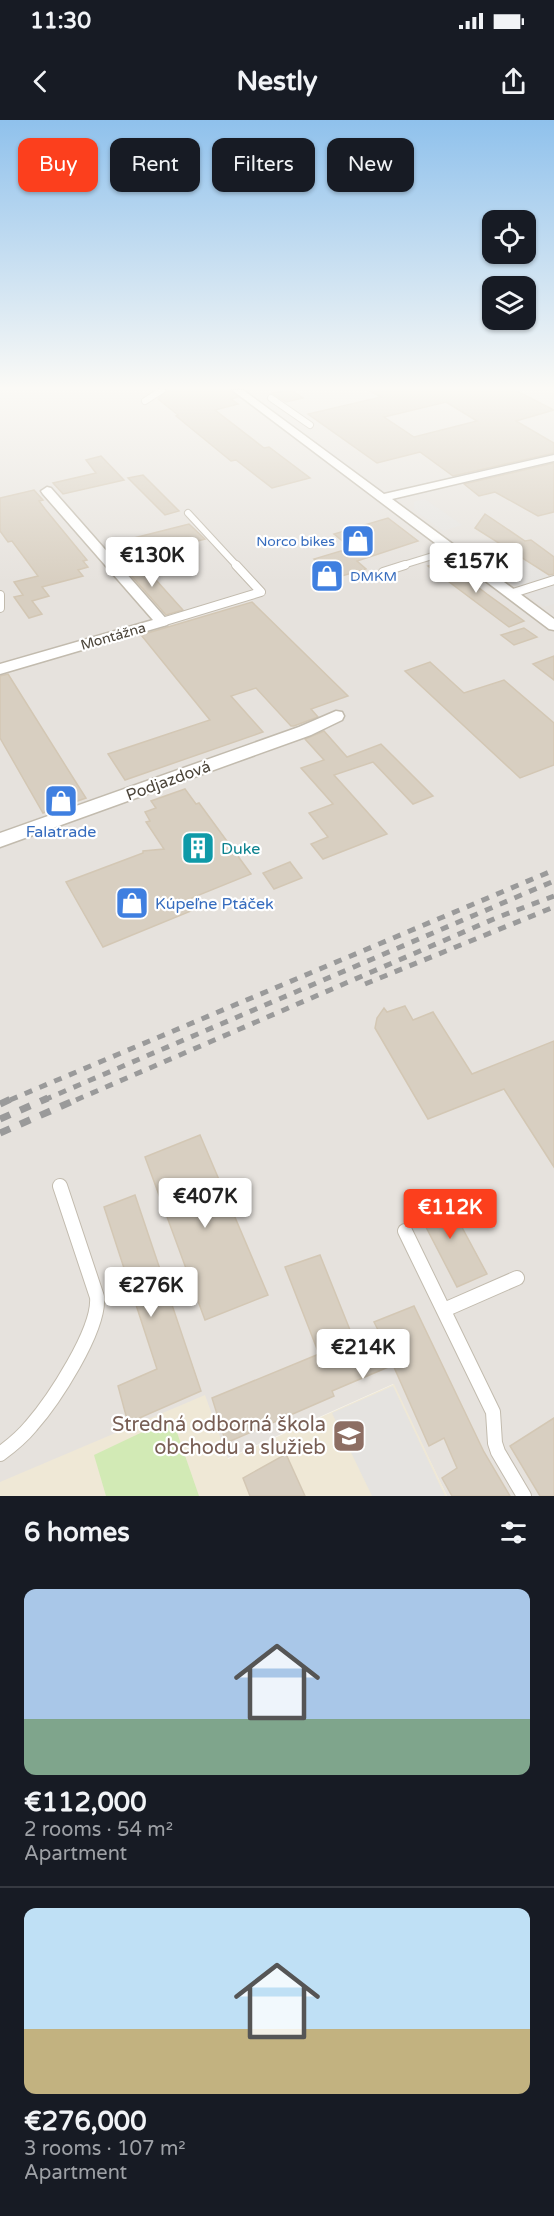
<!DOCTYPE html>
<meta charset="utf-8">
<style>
:root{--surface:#171b24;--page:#242831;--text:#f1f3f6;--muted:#9ea1a6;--line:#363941;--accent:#fc3f1d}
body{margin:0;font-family:"Varela Round",sans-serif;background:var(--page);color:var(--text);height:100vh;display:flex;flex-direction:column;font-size:22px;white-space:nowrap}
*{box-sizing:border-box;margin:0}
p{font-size:20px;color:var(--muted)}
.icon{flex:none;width:33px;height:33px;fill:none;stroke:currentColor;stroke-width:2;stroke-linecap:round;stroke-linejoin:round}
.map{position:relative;height:1376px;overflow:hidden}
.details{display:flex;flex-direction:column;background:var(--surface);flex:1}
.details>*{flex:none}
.guide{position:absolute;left:18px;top:18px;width:519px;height:54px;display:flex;gap:12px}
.buttons{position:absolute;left:482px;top:90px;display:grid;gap:12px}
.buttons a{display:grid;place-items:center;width:54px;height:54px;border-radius:12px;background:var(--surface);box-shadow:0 2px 4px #0004;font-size:30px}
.price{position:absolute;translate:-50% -51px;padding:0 14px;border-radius:6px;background:#fff;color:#222;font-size:20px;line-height:39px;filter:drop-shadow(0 2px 3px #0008)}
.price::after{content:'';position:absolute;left:50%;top:36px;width:18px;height:14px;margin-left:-9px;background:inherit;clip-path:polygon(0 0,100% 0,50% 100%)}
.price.on{background:var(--accent);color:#fff}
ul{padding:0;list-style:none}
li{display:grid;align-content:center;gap:12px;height:318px;padding:0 24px}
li+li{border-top:2px solid var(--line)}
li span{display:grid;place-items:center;height:186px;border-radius:12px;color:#555}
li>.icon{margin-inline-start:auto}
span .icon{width:108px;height:108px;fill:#fffc;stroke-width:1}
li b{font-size:26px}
h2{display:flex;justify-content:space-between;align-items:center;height:72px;padding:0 24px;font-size:26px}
.pill{padding:0 21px;border-radius:12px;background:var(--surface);box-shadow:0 2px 4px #0004;font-size:21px;line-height:54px}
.pill.on{background:var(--accent);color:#fff}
.status{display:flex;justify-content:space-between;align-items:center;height:42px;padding:0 30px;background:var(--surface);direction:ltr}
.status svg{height:16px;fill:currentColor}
header{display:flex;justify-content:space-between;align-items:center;height:78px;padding:0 24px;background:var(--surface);font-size:27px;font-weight:700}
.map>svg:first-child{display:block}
.industrial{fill:#e6e2dd}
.education{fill:#efe8d6}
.green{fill:#d2eab5}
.parking{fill:#e5e3e0}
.building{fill:#d8cfc1;stroke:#d3c7b4;stroke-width:1.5;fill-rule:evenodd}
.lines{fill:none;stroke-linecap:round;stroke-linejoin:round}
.service-far2-casing{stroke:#c2bbae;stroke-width:8}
.service-far1-casing{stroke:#c2bbae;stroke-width:10}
.service-casing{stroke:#c2bbae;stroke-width:16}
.minor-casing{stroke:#c2bbae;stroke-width:3}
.service-far2{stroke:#fff;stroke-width:6}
.service-far1{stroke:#fff;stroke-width:8}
.service{stroke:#fff;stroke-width:14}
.minor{fill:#fff;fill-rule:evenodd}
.rail-far1{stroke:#9a9a9a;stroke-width:5;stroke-dasharray:8 8;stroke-linecap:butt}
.rail{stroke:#9a9a9a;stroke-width:7;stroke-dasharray:11 11;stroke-linecap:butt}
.labels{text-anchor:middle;stroke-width:4.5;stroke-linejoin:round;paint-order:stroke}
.far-shop-label{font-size:14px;fill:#366cbe;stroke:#fff;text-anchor:end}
.far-street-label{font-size:14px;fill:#4b4439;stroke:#fff}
.street-label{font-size:16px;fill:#4b4439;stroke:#fff}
.shop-label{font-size:16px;fill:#366cbe;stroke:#fff}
.culture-label{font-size:16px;fill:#0d838f;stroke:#fff;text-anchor:start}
.near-education-label{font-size:20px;fill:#785e54;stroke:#fff;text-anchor:end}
</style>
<div class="status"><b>11:30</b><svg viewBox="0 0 49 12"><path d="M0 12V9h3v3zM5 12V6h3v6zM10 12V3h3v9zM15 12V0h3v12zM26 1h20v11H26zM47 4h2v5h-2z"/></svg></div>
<header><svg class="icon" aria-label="back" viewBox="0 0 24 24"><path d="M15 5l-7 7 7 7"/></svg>Nestly<svg class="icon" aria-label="share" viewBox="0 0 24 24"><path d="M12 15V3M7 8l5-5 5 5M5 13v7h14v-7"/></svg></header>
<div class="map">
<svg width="554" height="1376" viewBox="0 0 554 1376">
<rect width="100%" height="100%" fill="#f6f3ec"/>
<path class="industrial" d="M0 270H554V1376H447L393 1264 228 1338 0 1365Z"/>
<path class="education" d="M394 1264 447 1376H0V1362L205 1275 228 1339Z"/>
<path class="green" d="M172 1298 199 1376H106L94 1335Z"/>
<g class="parking">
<path d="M425 379 462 405 443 411 414 390V382Z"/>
<path d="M527 441 549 457 519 466 514 465 495 451Z"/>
<path d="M554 464V484L544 487 527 475Z"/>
<path d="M393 1266 445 1376H372L332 1293Z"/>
</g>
<g class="building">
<path d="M167 270H230L238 277 231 279 238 284 215 290 264 328 269 327 310 358 272 368 236 340 231 341 176 296 178 295 158 279Z"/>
<path d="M291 270 303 278 286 282 272 273Z"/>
<path d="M368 270H515L554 290 516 301 554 323V333L453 356 420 332 377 343 308 294 381 277ZM446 282 477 301 414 317 384 297Z"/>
<path d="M101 336 124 360 63 374 53 363 96 353 86 340Z"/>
<path d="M554 343V392L538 396 495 372 479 376 464 364Z"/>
<path d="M143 355 179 391 165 395 128 358Z"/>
<path d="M34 370 43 380 39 381 45 389 87 440 83 441 88 447 78 450 83 456 42 467 49 476 32 481 42 494 29 498 14 477 23 475 14 462 38 456 12 421 8 422 0 411V378Z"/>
<path d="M485 394 525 421 531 420 554 437V454L549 455 475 408Z"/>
<path d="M388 398 418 421 357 441 366 449 335 458 314 439 351 428 334 414Z"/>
<path d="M189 404 205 419 141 436 126 420Z"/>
<path d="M138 440 183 490 166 495 122 445Z"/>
<path d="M444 441 487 474 524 501 509 507 428 446Z"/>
<path d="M252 482 348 576 311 589 318 597 294 606H291L256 568 231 576 263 612 125 660 108 634 210 600 141 515Z"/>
<path d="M524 508 537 517 514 525 501 515Z"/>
<path d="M554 536V560L533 544Z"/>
<path d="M430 542 464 573 504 560 554 603V645L520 658 405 551Z"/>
<path d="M8 554 77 664 86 678 43 693 0 618V556Z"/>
<path d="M324 611 347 637 381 624 433 676 413 684 373 642 334 655 387 714 323 739 311 724 328 717 309 693 333 684 301 648 324 640 305 619Z"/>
<path d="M185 669 196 684 199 683 251 754 184 781 191 791 103 827 66 762 143 733V731L164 729 146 702 150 701 145 692 156 688 151 681Z"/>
<path d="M290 742 302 758 274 769 263 753Z"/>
<path d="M405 886 413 900 433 892 472 954 554 921V1047L504 969 428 999 375 908 377 898 384 888 387 892Z"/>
<path d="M200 1015 268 1175 205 1200 145 1037Z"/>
<path d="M443 1072 487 1154 457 1167 414 1084Z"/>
<path d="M135 1075 201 1271 128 1303 118 1266 157 1249 104 1087Z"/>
<path d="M320 1135 354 1220 378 1210 374 1202 414 1186 484 1332 510 1376H452L442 1358 457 1348 444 1318 429 1326 393 1245 332 1271 334 1276 226 1323 212 1278 319 1234 285 1147Z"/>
<path d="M554 1298V1376H540L510 1326Z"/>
<path d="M286 1334 305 1376H250L243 1358Z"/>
</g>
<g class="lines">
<defs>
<g id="service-far2">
<path d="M271 278 310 305"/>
<path d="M145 281 162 270"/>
<path d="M188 393 237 446"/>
<path d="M400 446 452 430"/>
</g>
<g id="service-far1">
<path d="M383 452 405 445"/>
<path d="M510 474 554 460"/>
<path d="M0 475V488"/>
<path d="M162 502 261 472 236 445"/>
</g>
<g id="service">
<path d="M405 1111 493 1292 495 1323 498 1332 524 1376"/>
<path d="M444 1190 517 1158"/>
<path d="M0 1334C11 1326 22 1317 31 1306 53 1281 100 1210 97 1177L60 1066"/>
</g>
<g id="minor">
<path d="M232 270H243L384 374 554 335V341L392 379 554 499V510L549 509Z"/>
<path d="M47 367 51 368 169 502 167 505 0 554V544L153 500 43 374 41 371Z"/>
<path d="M336 591 342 592 344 596 342 600 311 615 0 727V713L299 607Z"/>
</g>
</defs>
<use href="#service-far2" class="service-far2-casing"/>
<use href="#service-far1" class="service-far1-casing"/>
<use href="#service" class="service-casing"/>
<use href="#minor" class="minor-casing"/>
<use href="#service-far2" class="service-far2"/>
<use href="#service-far1" class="service-far1"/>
<use href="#service" class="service"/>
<use href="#minor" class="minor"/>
<g class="rail-far1">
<path d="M365 864 554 787"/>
<path d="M10 980 554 750"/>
<path d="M44 980 554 761"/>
<path d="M76 980 496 798 554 776"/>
</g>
<g class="rail">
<path d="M0 984 13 978"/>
<path d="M0 999 48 978"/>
<path d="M0 1013 80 978"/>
</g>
</g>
<linearGradient id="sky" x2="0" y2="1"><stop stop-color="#8fc1ec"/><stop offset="0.58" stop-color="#fbfaf6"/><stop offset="1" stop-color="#fbfaf6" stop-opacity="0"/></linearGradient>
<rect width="554" height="462" fill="url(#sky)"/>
<defs>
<symbol id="shop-square" viewBox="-11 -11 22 22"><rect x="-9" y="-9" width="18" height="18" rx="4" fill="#3f7fe0" stroke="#fff"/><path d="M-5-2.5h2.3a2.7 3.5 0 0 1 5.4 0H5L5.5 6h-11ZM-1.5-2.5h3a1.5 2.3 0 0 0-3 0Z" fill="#fff"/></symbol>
<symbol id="building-square" viewBox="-11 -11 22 22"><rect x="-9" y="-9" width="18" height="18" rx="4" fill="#0f9aa8" stroke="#fff"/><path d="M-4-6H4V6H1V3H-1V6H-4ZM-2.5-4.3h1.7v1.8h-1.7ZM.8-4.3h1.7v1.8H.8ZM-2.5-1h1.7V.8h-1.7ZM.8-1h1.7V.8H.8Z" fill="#fff"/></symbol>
<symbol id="school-square" viewBox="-11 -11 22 22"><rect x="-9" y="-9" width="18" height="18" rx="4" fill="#8d6e63" stroke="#fff"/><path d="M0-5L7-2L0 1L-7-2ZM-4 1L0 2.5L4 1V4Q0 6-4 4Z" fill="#fff"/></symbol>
</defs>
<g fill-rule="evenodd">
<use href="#shop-square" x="339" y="402" width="38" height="38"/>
<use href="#shop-square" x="308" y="437" width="38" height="38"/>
<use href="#shop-square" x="42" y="662" width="38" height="38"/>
<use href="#building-square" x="179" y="709" width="38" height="38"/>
<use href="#shop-square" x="113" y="764" width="38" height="38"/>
<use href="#school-square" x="330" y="1297" width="38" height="38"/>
</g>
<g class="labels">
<g class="far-shop-label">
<text x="335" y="426">Norco bikes</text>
<text x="350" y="461" text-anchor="start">DMKM</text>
</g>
<g class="far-street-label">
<text transform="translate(113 516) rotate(-16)" y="5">Montážna</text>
</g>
<g class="street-label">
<text transform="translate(168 660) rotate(-20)" y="6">Podjazdová</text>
</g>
<g class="shop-label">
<text x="61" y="717">Falatrade</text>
<text x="155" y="789" text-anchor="start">Kúpeľne Ptáček</text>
</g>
<g class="culture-label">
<text x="221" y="734">Duke</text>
</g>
<g class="near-education-label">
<text x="326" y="1311">Stredná odborná škola<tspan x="326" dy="23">obchodu a služieb</tspan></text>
</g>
</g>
</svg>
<div class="buttons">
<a><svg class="icon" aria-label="locate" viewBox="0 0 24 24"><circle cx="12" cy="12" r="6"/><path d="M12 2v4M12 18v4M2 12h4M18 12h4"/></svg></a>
<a><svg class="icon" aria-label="layers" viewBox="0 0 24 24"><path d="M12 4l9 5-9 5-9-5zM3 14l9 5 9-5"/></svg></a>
</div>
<b class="price" style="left:152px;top:468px">€130K</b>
<b class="price" style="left:476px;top:474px">€157K</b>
<b class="price" style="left:205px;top:1109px">€407K</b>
<b class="price on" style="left:450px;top:1120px">€112K</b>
<b class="price" style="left:151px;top:1198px">€276K</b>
<b class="price" style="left:363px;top:1260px">€214K</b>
<div class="guide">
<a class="pill on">Buy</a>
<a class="pill">Rent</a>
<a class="pill">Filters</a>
<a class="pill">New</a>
</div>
</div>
<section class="details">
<h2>6 homes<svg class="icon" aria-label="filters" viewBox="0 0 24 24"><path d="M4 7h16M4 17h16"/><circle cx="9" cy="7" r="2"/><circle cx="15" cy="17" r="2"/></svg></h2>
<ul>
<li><span style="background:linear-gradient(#a9c7e8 70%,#7fa58c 0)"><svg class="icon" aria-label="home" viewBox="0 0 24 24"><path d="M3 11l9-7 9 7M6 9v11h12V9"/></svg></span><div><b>€112,000</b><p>2 rooms · 54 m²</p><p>Apartment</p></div></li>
<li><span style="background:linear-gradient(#bfe0f5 65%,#c2b280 0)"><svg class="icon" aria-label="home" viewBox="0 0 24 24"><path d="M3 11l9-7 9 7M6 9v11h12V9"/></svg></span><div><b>€276,000</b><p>3 rooms · 107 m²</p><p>Apartment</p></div></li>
</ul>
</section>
